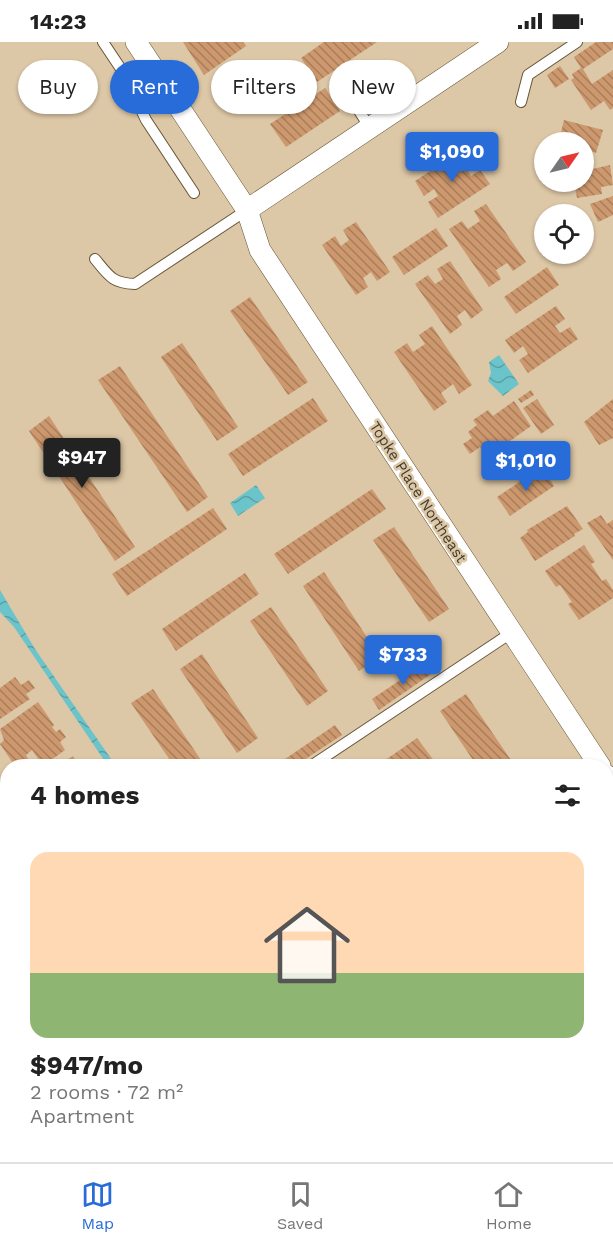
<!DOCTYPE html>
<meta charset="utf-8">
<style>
:root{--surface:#fff;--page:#f6f6f6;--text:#222;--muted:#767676;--line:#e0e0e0;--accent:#276cd8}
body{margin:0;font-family:"Work Sans",sans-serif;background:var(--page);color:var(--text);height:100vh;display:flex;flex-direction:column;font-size:22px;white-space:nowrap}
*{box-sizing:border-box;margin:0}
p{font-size:20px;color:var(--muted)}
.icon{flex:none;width:33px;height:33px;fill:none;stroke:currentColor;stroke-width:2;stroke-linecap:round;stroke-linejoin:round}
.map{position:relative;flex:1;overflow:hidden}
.side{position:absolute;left:0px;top:717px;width:614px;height:404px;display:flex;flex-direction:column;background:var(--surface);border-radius:24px 24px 0 0;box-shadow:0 2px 4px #0004}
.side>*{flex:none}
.banner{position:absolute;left:18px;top:18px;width:578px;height:54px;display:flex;gap:12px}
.needle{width:39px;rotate:56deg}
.buttons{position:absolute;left:534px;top:90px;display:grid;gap:12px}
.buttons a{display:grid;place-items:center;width:60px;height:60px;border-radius:50%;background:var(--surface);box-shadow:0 2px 4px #0004;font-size:30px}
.price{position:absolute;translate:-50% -51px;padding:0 14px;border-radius:6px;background:var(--accent);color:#fff;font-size:20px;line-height:39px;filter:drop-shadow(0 2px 3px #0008)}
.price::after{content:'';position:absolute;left:50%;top:36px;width:18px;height:14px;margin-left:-9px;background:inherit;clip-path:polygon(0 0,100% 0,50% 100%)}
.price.on{background:#222;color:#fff}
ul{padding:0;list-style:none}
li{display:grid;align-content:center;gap:12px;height:318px;padding:0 30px}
li span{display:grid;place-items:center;height:186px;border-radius:18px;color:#555}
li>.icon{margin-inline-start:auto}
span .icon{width:108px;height:108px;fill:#fffc;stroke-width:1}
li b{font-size:26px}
h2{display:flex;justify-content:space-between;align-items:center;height:72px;padding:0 30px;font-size:26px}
.pill{padding:0 21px;border-radius:27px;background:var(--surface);box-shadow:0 2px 4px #0004;font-size:21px;line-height:54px}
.pill.on{background:var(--accent);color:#fff}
.status{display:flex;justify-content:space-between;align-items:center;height:42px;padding:0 30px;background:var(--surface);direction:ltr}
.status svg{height:16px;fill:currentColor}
.tabs{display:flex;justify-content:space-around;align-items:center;height:84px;border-top:2px solid var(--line);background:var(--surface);font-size:16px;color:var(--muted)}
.tabs a{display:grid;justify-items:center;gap:3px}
.tabs .on{color:var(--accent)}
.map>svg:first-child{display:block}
.water{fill:url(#water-waves)}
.building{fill:url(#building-back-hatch)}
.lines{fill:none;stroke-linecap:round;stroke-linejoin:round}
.service-casing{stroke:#675537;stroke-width:12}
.minor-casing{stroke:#675537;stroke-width:22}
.service{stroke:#fff;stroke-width:10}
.minor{stroke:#fff;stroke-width:21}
.labels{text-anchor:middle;stroke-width:5;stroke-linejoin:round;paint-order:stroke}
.street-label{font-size:15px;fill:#433b2d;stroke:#dcc7a6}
</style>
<div class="status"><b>14:23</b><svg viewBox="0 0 49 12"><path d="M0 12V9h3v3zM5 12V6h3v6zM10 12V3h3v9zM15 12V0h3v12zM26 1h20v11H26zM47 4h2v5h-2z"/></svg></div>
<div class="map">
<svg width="613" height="1120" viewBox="0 0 613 1120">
<defs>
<pattern id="water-waves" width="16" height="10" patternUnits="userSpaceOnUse" patternTransform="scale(1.5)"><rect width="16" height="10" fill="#6bc4c9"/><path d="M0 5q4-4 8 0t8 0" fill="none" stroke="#5aa0a4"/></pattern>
<pattern id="building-back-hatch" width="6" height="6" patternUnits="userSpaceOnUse" patternTransform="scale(1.5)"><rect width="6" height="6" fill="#cd986d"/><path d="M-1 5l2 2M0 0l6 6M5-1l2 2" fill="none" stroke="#a87d5a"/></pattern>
</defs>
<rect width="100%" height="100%" fill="#dcc7a6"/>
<g class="water">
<path d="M499 313 519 342 503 354 488 339 491 331 489 320Z"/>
<path d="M256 443 265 456 238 474 230 461Z"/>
<path d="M0 548 35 607 116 724H108L14 585 0 570Z"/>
</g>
<g class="building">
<path d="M183 0H243L246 4 204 33Z"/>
<path d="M324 0H377L317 40 301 16Z"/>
<path d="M596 0H613V7L583 27 592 42 613 28V66L610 68 604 59 591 68 571 38 574 36 572 32 581 26 574 15Z"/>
<path d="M560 24 569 37 555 46 547 33Z"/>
<path d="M325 46 340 69 286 105 270 82Z"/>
<path d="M564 78 603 88 596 111 584 107V100L559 99Z"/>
<path d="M467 105 475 118 465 125 471 134 480 128 490 142 438 176 428 160 438 154 434 147 424 154 415 139Z"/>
<path d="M610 123 613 143 601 145 602 152 577 156 574 140H584V129Z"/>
<path d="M613 154V173L598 180 590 162Z"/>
<path d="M486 162 526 220 513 229 507 221 496 228 501 237 489 245 449 187 462 179 468 187 480 179 474 169Z"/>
<path d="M356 180 390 230 377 239 371 230 363 236 368 245 356 253 322 203 335 194 341 204 349 198 343 188Z"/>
<path d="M436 186 448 204 404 233 392 215Z"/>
<path d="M450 219 483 268 471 277 465 268 457 274 462 283 450 292 415 242 428 233 435 242 443 237 437 227Z"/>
<path d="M547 225 559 243 516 272 504 255Z"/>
<path d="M250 255 308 340 288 353 230 269Z"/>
<path d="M556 264 565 277 555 284 560 291 570 285 578 297 528 331 519 318 528 312 523 304 514 311 505 298Z"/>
<path d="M432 284 472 343 459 352 453 342 441 351 447 360 434 369 394 310 407 301 413 310 425 302 419 293Z"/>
<path d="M182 301 238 385 217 399 161 315Z"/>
<path d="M120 324 208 455 187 470 98 338Z"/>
<path d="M531 348 534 353 521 361 518 357Z"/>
<path d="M313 356 328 379 243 434 228 412Z"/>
<path d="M537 357 554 383 541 392 523 366Z"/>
<path d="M613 357V396L599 403 584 380Z"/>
<path d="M514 359 531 384 510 399 514 405 499 416 494 408 485 414 480 405 470 412 463 402 472 396 468 390 477 383 473 378 488 368 493 374Z"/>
<path d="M49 374 135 505 115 519 29 389Z"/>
<path d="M542 425 554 444 510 474 497 455Z"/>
<path d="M372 447 386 467 288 532 274 512Z"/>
<path d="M567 464 583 487 574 492 575 494 535 519 520 496 528 490 527 488Z"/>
<path d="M213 466 227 487 127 554 112 532Z"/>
<path d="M601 473 607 482 613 478V518L587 481Z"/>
<path d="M394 485 449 567 429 580 373 498Z"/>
<path d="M584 503 595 520 591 522 602 539 606 537 613 548V556L579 578 568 562 572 560 560 543 556 545 545 529Z"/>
<path d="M324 530 380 615 359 629 303 544Z"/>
<path d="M245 531 259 552 176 609 162 587Z"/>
<path d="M271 565 328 649 307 664 250 579Z"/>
<path d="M202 612 258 696 237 711 180 627Z"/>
<path d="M427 620 434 630 379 668 372 657Z"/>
<path d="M15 635 21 643 29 638 35 646 26 652 30 657 0 677V646Z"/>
<path d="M153 647 205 724H174L131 661Z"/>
<path d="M466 652 515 724H477L440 669Z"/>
<path d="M38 660 54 683 52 685 56 690 60 687 66 695 60 700 65 708 43 724 32 708 26 713 29 719 21 724H15L0 702 4 698 0 687Z"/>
<path d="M335 683 342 693 295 724H290L285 717Z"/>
<path d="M417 696 438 724H383L381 721Z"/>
<path d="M73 714 77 721 83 717 88 724H58Z"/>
<path d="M606 774 613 784V816L606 822Z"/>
<path d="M8 856V918L0 923V861Z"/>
<path d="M606 859 613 870V926L606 916Z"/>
<path d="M8 933V967L4 969 0 963V938Z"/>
<path d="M606 974 613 986V1031L606 1035Z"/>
<path d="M120 1113H162L164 1116 159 1120H113Z"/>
<path d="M284 1113H350L355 1120H288Z"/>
<path d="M454 1113H493L496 1117 492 1120H459Z"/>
</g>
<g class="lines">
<defs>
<g id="service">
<path d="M103 0 123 30 146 78 194 151"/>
<path d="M349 53 370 86"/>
<path d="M521 60 528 33 577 0"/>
<path d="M95 217C109 234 112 241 135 242L247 168"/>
<path d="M311 724 511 591"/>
<path d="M0 1066 8 1077"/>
<path d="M606 1090 613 1086"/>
<path d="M31 1113 35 1120"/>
<path d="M421 1113 426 1120"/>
<path d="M561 1120 571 1113"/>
</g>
<g id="minor">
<path d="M136 0 247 168 260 208 600 724"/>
<path d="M247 168 498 0"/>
<path d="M606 733 613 743"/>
<path d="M0 769 8 780"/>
<path d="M231 1113 236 1120"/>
</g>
</defs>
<use href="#service" class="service-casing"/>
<use href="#minor" class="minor-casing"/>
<use href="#service" class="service"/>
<use href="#minor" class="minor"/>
</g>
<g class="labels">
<g class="street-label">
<text transform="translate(418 450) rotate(57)" y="5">Topke Place Northeast</text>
</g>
</g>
</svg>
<div class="buttons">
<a><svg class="needle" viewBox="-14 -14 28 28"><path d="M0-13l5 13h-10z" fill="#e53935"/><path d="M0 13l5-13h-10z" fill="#767676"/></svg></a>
<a><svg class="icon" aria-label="locate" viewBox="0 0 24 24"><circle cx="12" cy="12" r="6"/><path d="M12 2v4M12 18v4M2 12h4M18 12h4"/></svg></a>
</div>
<b class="price" style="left:452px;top:141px">$1,090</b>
<b class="price on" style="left:82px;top:447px">$947</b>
<b class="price" style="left:526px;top:450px">$1,010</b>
<b class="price" style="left:403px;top:644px">$733</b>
<div class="banner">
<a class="pill">Buy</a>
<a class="pill on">Rent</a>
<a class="pill">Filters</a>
<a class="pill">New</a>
</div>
<section class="side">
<h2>4 homes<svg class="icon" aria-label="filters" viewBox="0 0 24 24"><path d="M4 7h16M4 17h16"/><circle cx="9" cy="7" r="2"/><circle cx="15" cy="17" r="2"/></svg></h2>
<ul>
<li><span style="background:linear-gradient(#ffd9b3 65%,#8fb573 0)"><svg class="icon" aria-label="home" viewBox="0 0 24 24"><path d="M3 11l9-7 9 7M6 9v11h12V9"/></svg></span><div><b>$947/mo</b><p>2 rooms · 72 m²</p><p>Apartment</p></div></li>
</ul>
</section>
</div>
<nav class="tabs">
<a class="on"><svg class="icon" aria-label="map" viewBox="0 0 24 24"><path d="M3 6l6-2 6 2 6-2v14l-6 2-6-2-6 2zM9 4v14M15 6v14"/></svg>Map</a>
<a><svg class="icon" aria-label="saved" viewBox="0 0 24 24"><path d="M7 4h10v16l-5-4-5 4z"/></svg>Saved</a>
<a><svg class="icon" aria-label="home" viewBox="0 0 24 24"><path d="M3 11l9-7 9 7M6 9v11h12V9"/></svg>Home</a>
</nav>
